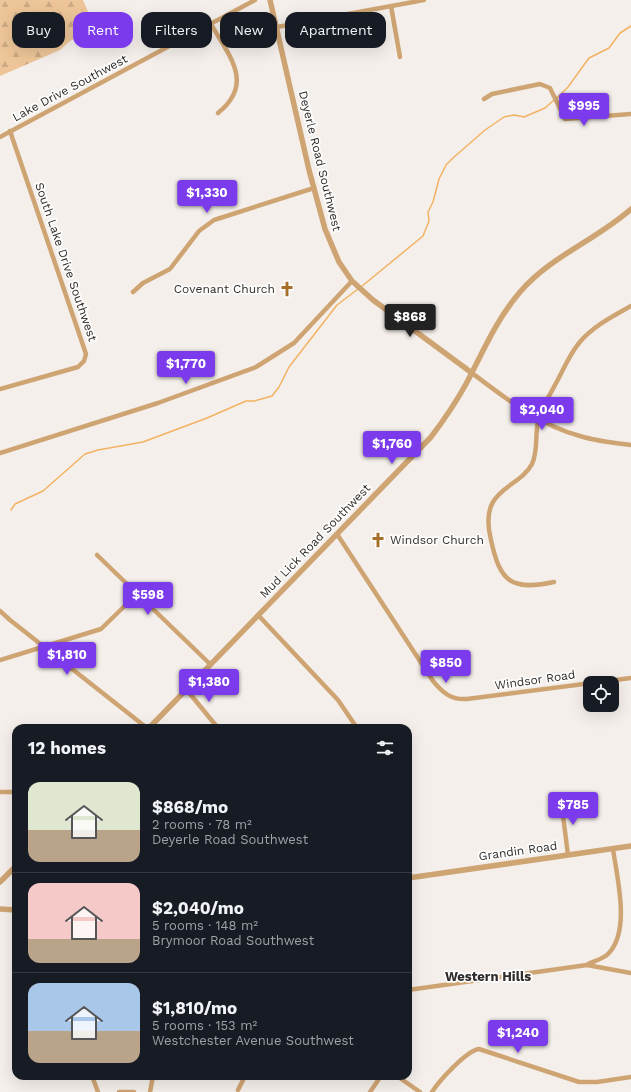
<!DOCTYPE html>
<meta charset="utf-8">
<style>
:root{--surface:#171b24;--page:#242831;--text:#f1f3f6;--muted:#9ea1a6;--line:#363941;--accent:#7c3aed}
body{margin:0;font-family:"Work Sans",sans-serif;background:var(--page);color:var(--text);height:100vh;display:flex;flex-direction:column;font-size:15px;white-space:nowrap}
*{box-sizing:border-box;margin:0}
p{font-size:13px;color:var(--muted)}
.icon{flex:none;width:22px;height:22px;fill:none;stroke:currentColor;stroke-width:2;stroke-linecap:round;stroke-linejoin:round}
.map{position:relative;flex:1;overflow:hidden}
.side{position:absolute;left:12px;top:724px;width:400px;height:356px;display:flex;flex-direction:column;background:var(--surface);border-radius:12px;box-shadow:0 4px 16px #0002}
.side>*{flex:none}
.top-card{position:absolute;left:12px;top:12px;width:400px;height:36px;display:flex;gap:8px}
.buttons{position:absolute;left:583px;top:676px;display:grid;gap:8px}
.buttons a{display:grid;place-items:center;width:36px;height:36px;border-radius:8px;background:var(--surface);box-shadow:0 4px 16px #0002;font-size:20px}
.price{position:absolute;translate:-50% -34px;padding:0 9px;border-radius:4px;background:var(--accent);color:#fff;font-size:13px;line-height:26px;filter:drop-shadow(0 1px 2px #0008)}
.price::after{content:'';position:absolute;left:50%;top:24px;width:12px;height:9px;margin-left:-6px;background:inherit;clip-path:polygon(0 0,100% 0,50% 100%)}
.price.selected{background:#222;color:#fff}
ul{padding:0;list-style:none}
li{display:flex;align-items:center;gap:12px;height:100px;padding:0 16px}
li+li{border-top:1px solid var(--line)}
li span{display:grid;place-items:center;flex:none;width:112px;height:80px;border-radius:12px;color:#555}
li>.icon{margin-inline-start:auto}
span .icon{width:48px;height:48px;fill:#fffc;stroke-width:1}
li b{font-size:17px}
h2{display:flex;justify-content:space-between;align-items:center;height:48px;padding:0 16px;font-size:17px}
.tag{padding:0 14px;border-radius:12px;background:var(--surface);box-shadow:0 4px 16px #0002;font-size:14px;line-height:36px}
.tag.selected{background:var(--accent);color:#fff}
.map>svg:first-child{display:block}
.forest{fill:url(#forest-firs)}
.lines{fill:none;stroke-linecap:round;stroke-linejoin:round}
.stream{stroke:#f3b263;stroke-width:1.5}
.minor{stroke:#cfa473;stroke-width:4.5}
.tertiary{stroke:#cfa473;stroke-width:5.5}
.labels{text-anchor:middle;stroke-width:3.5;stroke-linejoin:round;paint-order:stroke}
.street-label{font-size:12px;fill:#2f2d2b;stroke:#fefdfc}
.poi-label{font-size:12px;fill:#2f2d2b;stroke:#fefdfc;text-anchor:end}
.neighbourhood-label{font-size:13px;font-weight:bold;fill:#2f2d2b;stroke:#fefdfc}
</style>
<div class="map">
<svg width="631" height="1092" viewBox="0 0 631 1092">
<defs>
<pattern id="forest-firs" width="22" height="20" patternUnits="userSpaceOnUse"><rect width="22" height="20" fill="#edc598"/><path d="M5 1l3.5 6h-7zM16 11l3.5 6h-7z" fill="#ccaa83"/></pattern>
</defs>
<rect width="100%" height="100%" fill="#f4efea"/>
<path class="forest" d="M0 0H83L95 29 70 41 60 50 0 76Z"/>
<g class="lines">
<g class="stream">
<path d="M557 98 568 87 589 58 609 48 620 33 631 26"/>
<path d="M361 287 423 236 429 221 428 212 433 202 439 179 446 165 453 158 485 130 504 117 514 115 524 117 545 108 554 100"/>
<path d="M11 510 15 504 43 491 85 454 98 450 143 442 207 418 246 401H254L272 396 279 387 289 367 337 305 358 289"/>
</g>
<g class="minor">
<path d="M391 6 400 57"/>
<path d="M211 24C229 56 255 83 218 113"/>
<path d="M277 27 424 0"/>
<path d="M484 99 492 94 540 84 550 88 565 119 631 114"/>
<path d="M0 137 255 0"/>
<path d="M133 292 143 283 170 269 199 231 214 220 314 188"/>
<path d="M472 373C505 398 539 425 580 436 596 441 614 443 631 445"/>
<path d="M0 389 78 367 84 361 86 354 10 131"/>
<path d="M0 453 158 403 256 367 294 343 352 281"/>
<path d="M337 534 433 681C443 693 451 700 467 699L631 678"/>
<path d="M97 555 210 664"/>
<path d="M554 582C511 591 500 582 491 540 488 528 486 514 493 502 502 486 523 481 532 464 539 449 534 433 539 417 542 406 550 395 555 385 563 371 569 355 579 343 592 327 613 316 631 306"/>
<path d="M0 611 10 620 147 728"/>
<path d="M258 615 338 700 357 728"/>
<path d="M0 660 101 629 137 594"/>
<path d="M186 689 218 728"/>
<path d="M0 792H16"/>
<path d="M561 800 568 855"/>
<path d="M588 964C594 961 603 959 608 954 631 931 617 878 613 849"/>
<path d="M408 990 587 965 631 973"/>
<path d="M92 1076 98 1092"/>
<path d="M397 1076 420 1092"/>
<path d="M238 1090 245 1076"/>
<path d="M119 1092H134"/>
<path d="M150 1092 153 1076"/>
<path d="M370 1092 381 1076"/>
<path d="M432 1092C439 1081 466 1051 479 1049L579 1082H597L631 1077"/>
</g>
<g class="tertiary">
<path d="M270 0 309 170 325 229 339 262 352 281 373 300 472 373"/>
<path d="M149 728 431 437C444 420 456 402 466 384 483 352 496 320 520 292 551 256 596 240 631 209"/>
<path d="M408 878 631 846"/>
<path d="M0 882 16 866"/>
<path d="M0 909 16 910"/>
</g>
</g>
<defs>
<symbol id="church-bare" viewBox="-9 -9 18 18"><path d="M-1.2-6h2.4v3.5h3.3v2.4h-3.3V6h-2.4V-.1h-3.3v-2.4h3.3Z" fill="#a6702b" stroke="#fefdfc" stroke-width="2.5" paint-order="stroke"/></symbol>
</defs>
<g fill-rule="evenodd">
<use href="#church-bare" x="276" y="278" width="22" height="22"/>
<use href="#church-bare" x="367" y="529" width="22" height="22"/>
</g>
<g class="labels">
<g class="street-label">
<text transform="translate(70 88) rotate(-28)" y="4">Lake Drive Southwest</text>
<text transform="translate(320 161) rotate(76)" y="4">Deyerle Road Southwest</text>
<text transform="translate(66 262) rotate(71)" y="4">South Lake Drive Southwest</text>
<text transform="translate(315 541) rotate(-46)" y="4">Mud Lick Road Southwest</text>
<text transform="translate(535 680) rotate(-8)" y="4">Windsor Road</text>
<text transform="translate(518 851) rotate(-8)" y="4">Grandin Road</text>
</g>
<g class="poi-label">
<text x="275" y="293">Covenant Church</text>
<text x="390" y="544" text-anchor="start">Windsor Church</text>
</g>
<g class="neighbourhood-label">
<text x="488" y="981">Western Hills</text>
</g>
</g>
</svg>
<div class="buttons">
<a><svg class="icon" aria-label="locate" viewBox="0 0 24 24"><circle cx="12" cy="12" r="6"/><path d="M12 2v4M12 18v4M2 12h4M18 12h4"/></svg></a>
</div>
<b class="price" style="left:584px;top:127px">$995</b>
<b class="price" style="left:207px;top:214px">$1,330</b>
<b class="price selected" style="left:410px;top:338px">$868</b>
<b class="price" style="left:186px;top:385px">$1,770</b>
<b class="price" style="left:542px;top:431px">$2,040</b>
<b class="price" style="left:392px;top:465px">$1,760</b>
<b class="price" style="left:148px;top:616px">$598</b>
<b class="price" style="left:67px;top:676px">$1,810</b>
<b class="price" style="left:446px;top:684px">$850</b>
<b class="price" style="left:209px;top:703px">$1,380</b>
<b class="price" style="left:573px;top:826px">$785</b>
<b class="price" style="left:518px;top:1054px">$1,240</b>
<div class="top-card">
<a class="tag">Buy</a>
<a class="tag selected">Rent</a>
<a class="tag">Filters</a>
<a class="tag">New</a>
<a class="tag">Apartment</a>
</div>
<section class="side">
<h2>12 homes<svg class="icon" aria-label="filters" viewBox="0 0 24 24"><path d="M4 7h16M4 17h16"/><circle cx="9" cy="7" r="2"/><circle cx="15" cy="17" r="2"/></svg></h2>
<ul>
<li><span style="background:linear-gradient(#dfe7d0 60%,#b9a48a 0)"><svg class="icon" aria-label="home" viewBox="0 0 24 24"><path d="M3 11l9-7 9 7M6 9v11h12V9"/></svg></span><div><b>$868/mo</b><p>2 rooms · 78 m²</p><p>Deyerle Road Southwest</p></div></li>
<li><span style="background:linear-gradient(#f6c9c9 70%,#b9a48a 0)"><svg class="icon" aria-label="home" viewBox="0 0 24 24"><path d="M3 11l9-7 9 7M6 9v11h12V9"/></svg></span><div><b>$2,040/mo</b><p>5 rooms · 148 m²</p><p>Brymoor Road Southwest</p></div></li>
<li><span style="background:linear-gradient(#a9c7e8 60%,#b9a48a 0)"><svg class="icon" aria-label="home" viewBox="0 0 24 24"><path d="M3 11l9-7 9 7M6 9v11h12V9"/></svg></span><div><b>$1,810/mo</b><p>5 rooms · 153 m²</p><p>Westchester Avenue Southwest</p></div></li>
</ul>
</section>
</div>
